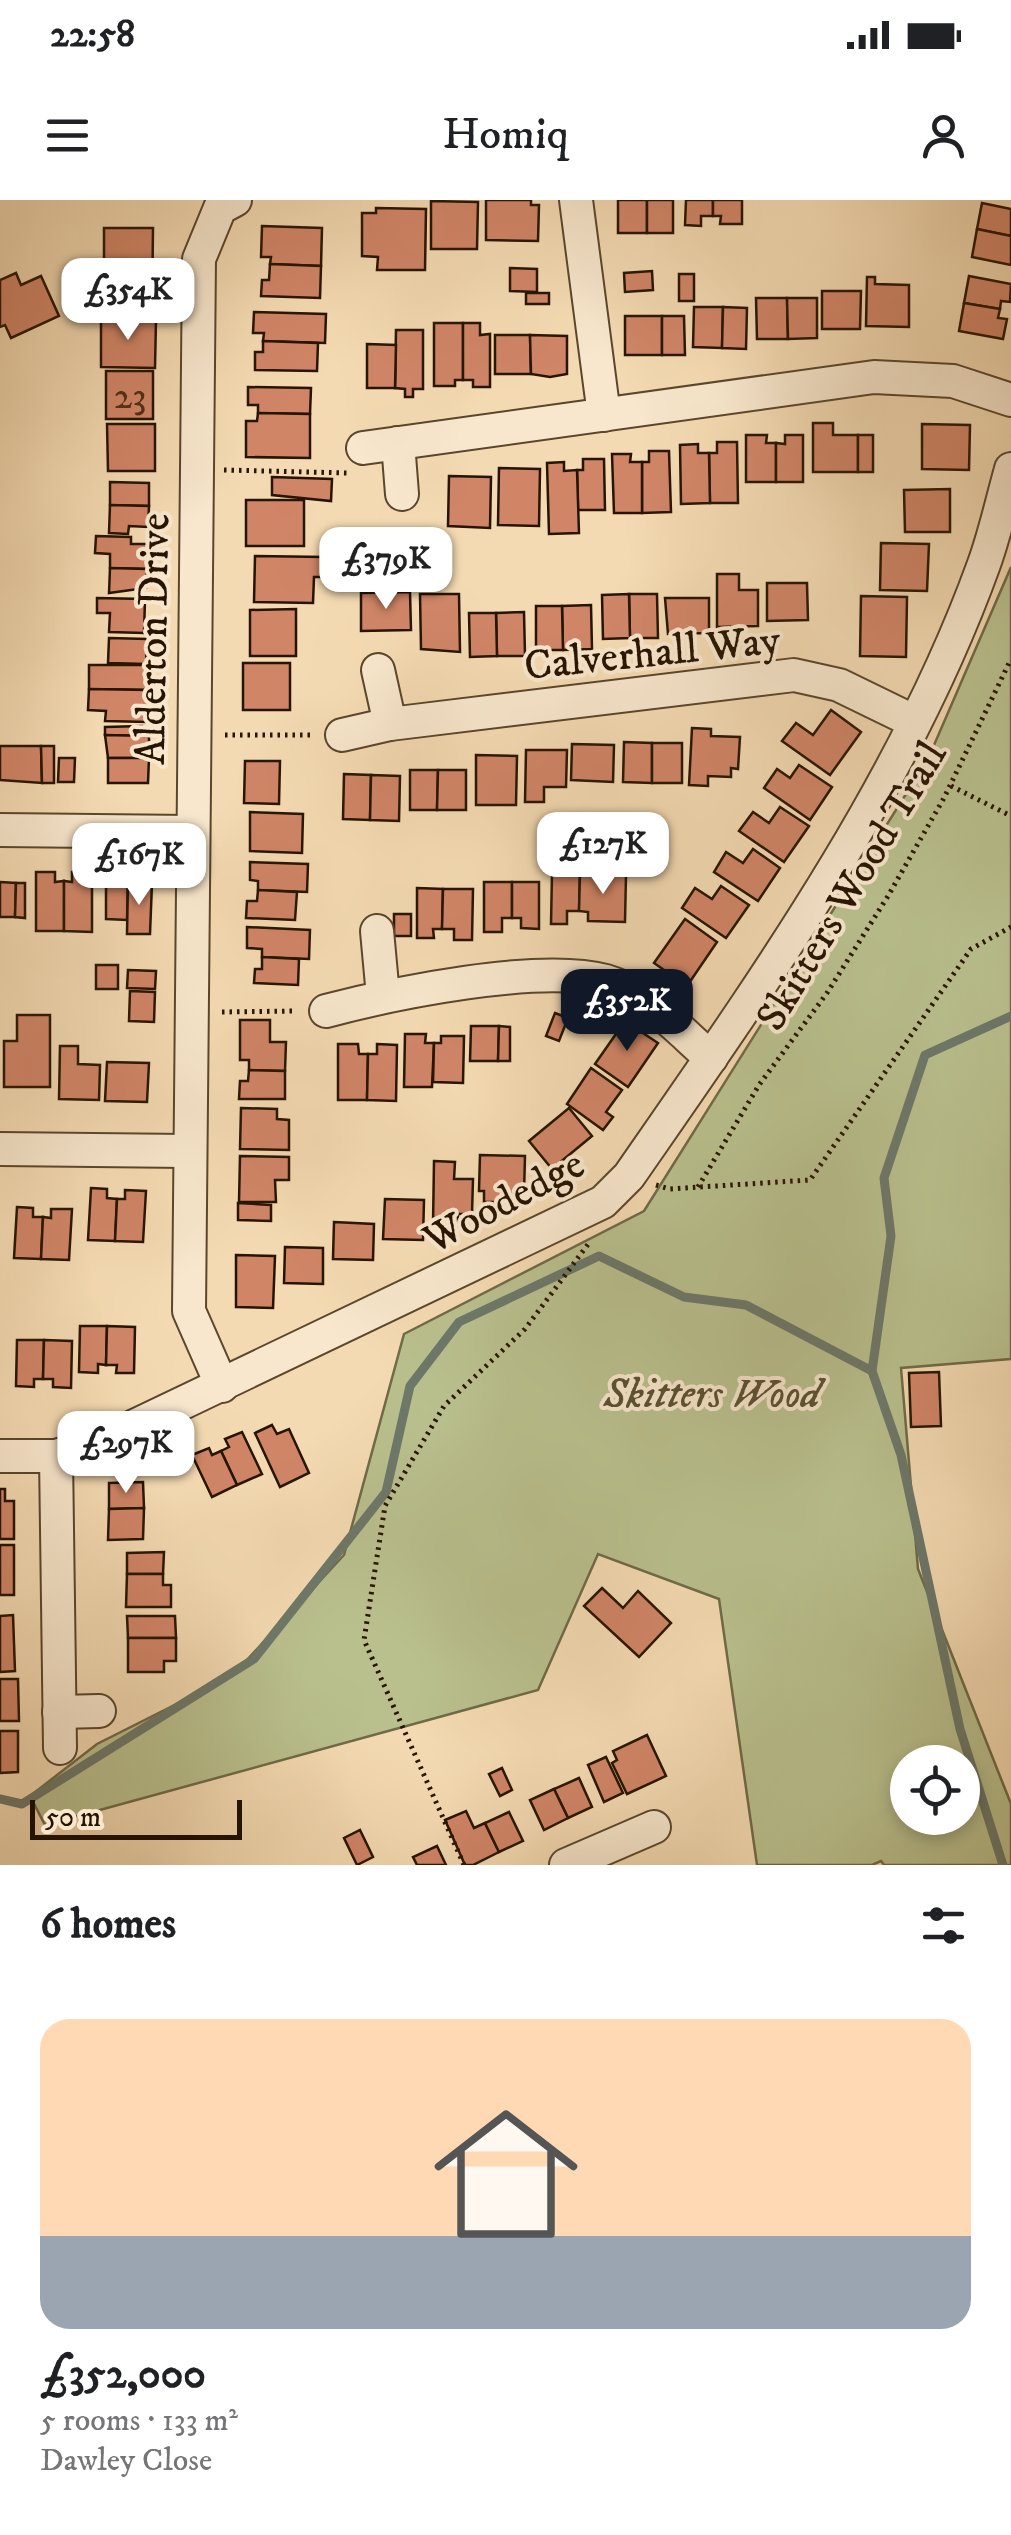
<!DOCTYPE html>
<meta charset="utf-8">
<style>
:root{--surface:#fff;--page:#f2f2f2;--text:#202124;--muted:#757577;--line:#e0e0e0;--accent:#111827}
body{margin:0;font-family:"IM FELL DW Pica",serif;background:var(--page);color:var(--text);height:100vh;display:flex;flex-direction:column;font-size:38px;white-space:nowrap}
*{box-sizing:border-box;margin:0}
p{font-size:32px;color:var(--muted)}
.icon{flex:none;width:55px;height:55px;fill:none;stroke:currentColor;stroke-width:2;stroke-linecap:round;stroke-linejoin:round}
.map{position:relative;height:1665px;overflow:hidden}
.details{display:flex;flex-direction:column;background:var(--surface);flex:1}
.details>*{flex:none}
.controls{position:absolute;left:890px;top:1545px;display:grid;gap:20px}
.controls a{display:grid;place-items:center;width:90px;height:90px;border-radius:50%;background:var(--surface);box-shadow:0 5px 15px #0003;font-size:50px}
.scale{position:absolute;left:30px;bottom:25px;width:212px;box-sizing:border-box;padding-left:10px;border:5px solid #271400;border-top:0;font-size:28px;line-height:35px;white-space:nowrap;color:#271400;-webkit-text-stroke:8px #f8e7cd;paint-order:stroke}
.price{position:absolute;translate:-50% -85px;padding:0 22px;border-radius:20px;background:#fff;color:#222;font-size:32px;line-height:65px;filter:drop-shadow(0 2px 5px #0008)}
.price::after{content:'';position:absolute;left:50%;top:60px;width:30px;height:22px;margin-left:-15px;background:inherit;clip-path:polygon(0 0,100% 0,50% 100%)}
.price.selected{background:var(--accent);color:#fff}
ul{padding:0;list-style:none}
li{display:grid;align-content:center;gap:20px;height:530px;padding:0 40px}
li+li{border-top:2px solid var(--line)}
li span{display:grid;place-items:center;height:310px;border-radius:30px;color:#555}
li>.icon{margin-inline-start:auto}
span .icon{width:180px;height:180px;fill:#fffc;stroke-width:1}
li b{font-size:42px}
h2{display:flex;justify-content:space-between;align-items:center;height:120px;padding:0 40px;font-size:42px}
.status{display:flex;justify-content:space-between;align-items:center;height:70px;padding:0 50px;background:var(--surface);direction:ltr}
.status svg{height:28px;fill:currentColor}
header{display:flex;justify-content:space-between;align-items:center;height:130px;padding:0 40px;background:var(--surface);font-size:45px;font-weight:600}
.map>svg:first-child{display:block}
.green{fill:#b9c08e;stroke:#706a47;stroke-width:2.5;fill-rule:evenodd}
.lines{fill:none;stroke-linecap:round;stroke-linejoin:round}
.stream{stroke:#6d786a;stroke-width:9}
.building{fill:#d08567;stroke:#271400;stroke-width:2.5}
.street-casing{stroke:#5a462c;stroke-width:36}
.path{stroke:#271400;stroke-width:5;stroke-dasharray:2.5 5;stroke-linecap:butt}
.street{stroke:#f8e7cd;stroke-width:32}
.labels{text-anchor:middle;stroke-width:8;stroke-linejoin:round;paint-order:stroke}
.number-label{font-size:38px;fill:#51301a}
.street-label{font-size:42px;fill:#271400;stroke:#f8e7cd}
.park-label{font-size:42px;font-style:italic;fill:#5a5032;stroke:#f8e7cd}
</style>
<div class="status"><b>22:58</b><svg viewBox="0 0 49 12"><path d="M0 12V9h3v3zM5 12V6h3v6zM10 12V3h3v9zM15 12V0h3v12zM26 1h20v11H26zM47 4h2v5h-2z"/></svg></div>
<header><svg class="icon" aria-label="menu" viewBox="0 0 24 24"><path d="M4 6h16M4 12h16M4 18h16"/></svg>Homiq<svg class="icon" aria-label="person" viewBox="0 0 24 24"><circle cx="12" cy="8" r="4"/><path d="M4 21q1-7 8-7t8 7"/></svg></header>
<div class="map">
<svg width="1011" height="1665" viewBox="0 0 1011 1665">
<rect width="100%" height="100%" fill="#f4dab2"/>
<filter id="stains"><feTurbulence type="fractalNoise" baseFrequency=".002" numOctaves="4"/><feColorMatrix values="0 0 0 0 .2 0 0 0 0 .09 0 0 0 0 .02 0 0 0 .5 -.17"/></filter>
<radialGradient id="worn" r=".72"><stop offset=".6" stop-color="#630" stop-opacity="0"/><stop offset="1" stop-color="#630" stop-opacity=".3"/></radialGradient>
<path class="green" d="M1011 367V1159L901 1168 918 1369 1011 1604V1665H884L881 1661 872 1665H757L719 1399 598 1354 538 1490 45 1625 30 1596 97 1544 232 1476 344 1355 404 1134 644 1011 928 559ZM908 1562H962V1618H908Z"/>
<g class="lines">
<g class="stream">
<path d="M0 1599 22 1604 254 1459 386 1292 410 1186 459 1122 599 1056 684 1097 746 1105 872 1171"/>
<path d="M1003 1665 960 1529 901 1255 872 1171 891 1036 884 978 925 855 1011 816"/>
</g>
</g>
<g class="building">
<path d="M486 0H531V5H539L538 41 486 40Z"/>
<rect x="618" y="0" width="29" height="33"/>
<rect x="647" y="0" width="26" height="33"/>
<path d="M686 0H713V16H701V26L685 25Z"/>
<path d="M713 0H742V24H720L721 16H713Z"/>
<path d="M431 1 478 2 477 49H431Z"/>
<path d="M982 3 1011 9V36L977 29Z"/>
<path d="M376 8 426 9 425 70H377L378 57 362 56V13H376Z"/>
<path d="M262 26 322 28 321 66 270 64 271 57H261Z"/>
<path d="M104 28H153L152 114H104Z"/>
<path d="M977 29 1011 36V65L972 57Z"/>
<path d="M270 64 321 66 320 98 261 96 262 80H269Z"/>
<path d="M510 68 537 69V92L510 91Z"/>
<path d="M652 71 653 90 625 92 624 73Z"/>
<path d="M16 73 21 85 41 76 59 116 11 138 5 125 0 127V80Z"/>
<rect x="679" y="74" width="15" height="27"/>
<path d="M969 76 1011 84 1010 102 1001 101 1000 109 964 103Z"/>
<path d="M867 77H875V84L909 85V127L866 126Z"/>
<path d="M822 91H861L860 129H822Z"/>
<rect x="526" y="93" width="23" height="11"/>
<path d="M756 98H787L788 139H757Z"/>
<path d="M787 98H817V138L788 139Z"/>
<path d="M964 103 1000 109 998 118 1007 119 1003 139 959 131Z"/>
<path d="M694 107H723L722 148 693 147Z"/>
<path d="M723 107 747 108 746 149 722 148Z"/>
<path d="M254 112 326 114 325 143 263 141 264 133H253Z"/>
<rect x="625" y="116" width="37" height="39"/>
<path d="M662 116H684L685 155H662Z"/>
<path d="M101 119 156 120 155 168 101 167Z"/>
<path d="M434 123H463V180H455V186H434Z"/>
<path d="M463 123H480V135L490 134V187H473V180H463Z"/>
<path d="M396 130H423V189H413V197H405V189L395 188Z"/>
<path d="M495 135H530L531 174H495Z"/>
<path d="M530 135 567 136V174L550 177 531 174Z"/>
<path d="M263 141 318 143 317 171 255 170V152H263Z"/>
<path d="M367 144 396 145 395 188H367Z"/>
<rect x="106" y="171" width="47" height="48"/>
<path d="M248 187 311 188 310 214 258 213V205H248Z"/>
<path d="M258 213 310 214V258L246 257V221H257Z"/>
<path d="M813 223H833V235H858V272H813Z"/>
<path d="M107 224H155V271H108Z"/>
<path d="M922 224 970 225 969 270 922 269Z"/>
<path d="M746 235H767L766 243H776V282H746Z"/>
<path d="M785 235H803V282H776V243L785 244Z"/>
<rect x="858" y="235" width="15" height="37"/>
<path d="M717 242H737L738 303H710L709 253H717Z"/>
<path d="M698 244V253H709L710 303 681 304 680 245Z"/>
<path d="M649 251H669L671 312 642 313V262H649Z"/>
<path d="M612 254H631L630 262H642V313H614Z"/>
<path d="M583 259H604L605 310H578L577 270H583Z"/>
<path d="M564 262V271L577 270 579 333 549 334 547 263Z"/>
<path d="M499 268 540 269 539 326 498 325Z"/>
<path d="M449 276 491 277 490 328 448 326Z"/>
<path d="M272 277 332 279 331 301 272 295Z"/>
<path d="M110 282 149 283V306L110 305Z"/>
<path d="M950 289V332H905L904 290Z"/>
<rect x="246" y="300" width="58" height="46"/>
<path d="M110 305 149 306 148 327 129 326 128 334 109 333Z"/>
<path d="M96 336 131 337V344H147V369L110 368V354L95 353Z"/>
<path d="M881 343 929 344 927 391 880 390Z"/>
<path d="M255 356 325 357V377H314L313 403 254 402Z"/>
<path d="M110 368 147 369 146 388 109 393Z"/>
<path d="M717 374H739V390H758V426L717 427Z"/>
<path d="M767 383H807L808 420 767 421Z"/>
<path d="M410 392 411 430 361 431V393Z"/>
<path d="M420 394H459L460 452 421 449Z"/>
<path d="M629 394H657L658 438H630Z"/>
<path d="M629 394 630 438 603 439 602 395Z"/>
<path d="M861 396 907 397 906 457 860 456Z"/>
<path d="M97 398 145 399 144 433 109 432 110 413H97Z"/>
<path d="M665 398H709V433L668 434Z"/>
<path d="M591 405 592 449 563 450 562 406Z"/>
<path d="M536 406H562L563 450H536Z"/>
<path d="M296 409V456H250V410Z"/>
<path d="M524 412 525 456H497L496 413Z"/>
<path d="M469 413H496L497 456 470 457Z"/>
<path d="M109 438 147 439 146 464 108 463Z"/>
<rect x="243" y="463" width="47" height="47"/>
<path d="M89 465H149V490L89 489Z"/>
<path d="M89 489 149 490 148 522 105 521 106 511 88 510Z"/>
<path d="M831 510 861 532 830 575 782 541 796 523 813 535Z"/>
<path d="M142 526V536L105 535V527Z"/>
<path d="M692 528 711 529V536L740 537 738 569 731 568V577L708 576V586L689 585Z"/>
<path d="M105 535 149 536V558H108Z"/>
<path d="M624 542 652 543V583L623 582Z"/>
<rect x="652" y="543" width="30" height="40"/>
<path d="M572 544 614 545 613 582 571 580Z"/>
<path d="M0 546H41L42 583 0 580Z"/>
<path d="M41 546H54V583H42Z"/>
<path d="M526 550H567L566 587H544V602H525Z"/>
<path d="M476 555 517 556 516 605H476Z"/>
<path d="M59 558H75L74 582H58Z"/>
<path d="M108 558H149L148 583H108Z"/>
<path d="M245 561H280L279 604 244 603Z"/>
<path d="M799 565 832 587 810 620 764 588 777 569 790 578Z"/>
<path d="M410 570H438L437 610H410Z"/>
<path d="M438 570H466V610H437Z"/>
<path d="M344 574 371 575 370 620 343 619Z"/>
<path d="M371 575 400 576 399 621 370 620Z"/>
<path d="M780 607 809 626 784 662 739 631 753 612 769 623Z"/>
<path d="M250 612 303 614 302 653 250 651Z"/>
<path d="M753 649 780 668 758 701 714 672 726 652 743 663Z"/>
<path d="M250 662 308 664 307 692 258 690V681L250 680Z"/>
<path d="M36 672H55V682L64 681V731H36Z"/>
<path d="M72 672H92V732L64 731V681L72 682Z"/>
<path d="M552 673H580L579 711H567V724H551Z"/>
<path d="M580 673 626 675 625 722 588 721V712L579 711Z"/>
<path d="M106 681 128 682 127 720 106 719Z"/>
<path d="M0 682 16 683 15 717H0Z"/>
<path d="M128 682 152 683 150 734H127Z"/>
<path d="M484 682H512V718H502V732H484Z"/>
<path d="M512 682H539V729L521 728V718H512Z"/>
<path d="M16 683H25V718L15 717Z"/>
<path d="M721 686 749 705 726 738 682 708 695 688 712 699Z"/>
<path d="M417 688 443 689 442 729H433L434 738H417Z"/>
<path d="M443 689H473L472 740H454V729H442Z"/>
<path d="M258 690 297 692 295 720 246 718 247 701H257Z"/>
<rect x="394" y="714" width="17" height="22"/>
<path d="M685 719 717 742 687 786 654 763Z"/>
<path d="M247 727 310 730 309 759 262 757V749L247 748Z"/>
<path d="M262 757 299 759 298 785 254 783 255 769H262Z"/>
<rect x="96" y="765" width="22" height="24"/>
<path d="M128 770 156 771 155 789 127 788Z"/>
<path d="M130 791 155 792 154 822 129 821Z"/>
<path d="M555 813 568 818 559 841 546 836Z"/>
<path d="M17 815H50V887H4V841H17Z"/>
<path d="M240 820H270V842H286L285 871 249 870V860H240Z"/>
<path d="M625 821 658 843 628 887 595 864Z"/>
<path d="M471 826H499L498 861H470Z"/>
<path d="M499 826 510 827V861H498Z"/>
<path d="M405 834H426L425 843H434L432 887H404Z"/>
<path d="M441 836H464L463 883 433 882 434 843H441Z"/>
<path d="M338 844H358L359 854H368L367 900H338Z"/>
<path d="M377 844 397 845 396 901 367 900 368 854H377Z"/>
<path d="M60 846H78V864L100 865 99 900 59 899Z"/>
<path d="M107 862 149 863 147 902 105 901Z"/>
<path d="M591 868 622 890 606 912 613 917 603 930 567 904Z"/>
<path d="M249 870 285 871V899H239L240 881H248Z"/>
<path d="M241 908 277 909V919L289 920V950L240 949Z"/>
<path d="M569 908 592 936 552 969 529 941Z"/>
<path d="M480 955 525 956 524 993H508L507 1002H484V991H479Z"/>
<path d="M240 956 289 957V980H275L276 1002H239Z"/>
<path d="M434 961 455 962 454 979H473L472 1014H458V1027L433 1026Z"/>
<path d="M91 988 107 989V998L117 999 115 1041 88 1040Z"/>
<path d="M125 990 146 991 143 1042 115 1041 117 999H125Z"/>
<path d="M385 999 424 1000 423 1040 383 1039Z"/>
<path d="M238 1003 271 1005V1021L238 1020Z"/>
<path d="M17 1007 33 1008V1017H43L41 1059 14 1058Z"/>
<path d="M51 1009H72L69 1060 41 1059 43 1017 51 1018Z"/>
<path d="M334 1022 374 1024 373 1060 333 1059Z"/>
<path d="M285 1047 323 1048V1084L284 1083Z"/>
<path d="M236 1055 275 1056 273 1108 236 1107Z"/>
<path d="M80 1126H107L106 1165 98 1164V1173L79 1172Z"/>
<path d="M107 1126 135 1127 134 1173H116L117 1165H106Z"/>
<path d="M17 1140H44L43 1179H34V1187L16 1186Z"/>
<path d="M44 1140 72 1141 71 1188 53 1187V1179H43Z"/>
<path d="M939 1172 941 1226 911 1227 909 1173Z"/>
<path d="M272 1225 277 1234 289 1229 309 1273 280 1287 255 1233Z"/>
<path d="M242 1232 262 1274 237 1285 221 1251 229 1247 225 1239Z"/>
<path d="M209 1248 212 1255 221 1251 237 1285 212 1297 192 1255Z"/>
<path d="M143 1282 144 1308 109 1309V1283Z"/>
<path d="M0 1289H5V1301H14V1339H0Z"/>
<path d="M144 1308 143 1339 108 1340 109 1309Z"/>
<rect x="0" y="1345" width="14" height="50"/>
<path d="M164 1352 163 1374H127V1353Z"/>
<path d="M127 1374H163V1385H171V1407H126Z"/>
<path d="M602 1388 623 1408 638 1391 671 1423 639 1457 584 1406Z"/>
<path d="M13 1415 15 1471 0 1472V1416Z"/>
<path d="M127 1416H175L176 1438H128Z"/>
<path d="M128 1438H176V1461H164V1472H128Z"/>
<path d="M0 1479H18L19 1521H0Z"/>
<path d="M0 1531H18V1572L0 1573Z"/>
<path d="M647 1535 666 1576 627 1594 612 1563 617 1560 613 1551Z"/>
<path d="M606 1557 623 1593 604 1602 588 1565Z"/>
<path d="M502 1568 512 1590 500 1596 489 1574Z"/>
<path d="M579 1578 592 1607 568 1618 554 1589Z"/>
<path d="M554 1589 568 1618 544 1630 530 1600Z"/>
<path d="M466 1611 474 1628 485 1623 499 1652 473 1665H465L445 1620Z"/>
<path d="M509 1612 523 1641 499 1652 485 1623Z"/>
<path d="M360 1630 373 1657 357 1665 344 1638Z"/>
<path d="M437 1646 446 1665H417L413 1657Z"/>
</g>
<g class="lines">
<defs>
<g id="street">
<path d="M576 0 604 215"/>
<path d="M398 243 402 294"/>
<path d="M363 248 874 177 953 181 1011 200"/>
<path d="M378 470 390 524"/>
<path d="M342 535 390 524 794 475 839 485 915 522"/>
<path d="M0 630 191 632"/>
<path d="M377 731 383 796"/>
<path d="M326 811C394 793 540 763 606 781 645 792 681 832 711 858"/>
<path d="M0 949 187 951"/>
<path d="M222 1186 189 1111 199 59 220 8 235 0"/>
<path d="M0 1256H56L101 1242 603 1002 629 976C762 784 904 586 984 364 995 334 1002 301 1011 269"/>
<path d="M56 1256 60 1548"/>
<path d="M59 1512 99 1511"/>
<path d="M566 1665 654 1627"/>
</g>
</defs>
<use href="#street" class="street-casing"/>
<g class="path">
<path d="M224 270 348 273"/>
<path d="M225 535H314"/>
<path d="M951 586 1011 616"/>
<path d="M222 812 296 811"/>
<path d="M656 985 669 989 810 980 971 749 1011 727"/>
<path d="M698 987 759 885 827 793 888 696 944 598 1011 459"/>
<path d="M464 1665 364 1440 385 1306 444 1206 525 1129 589 1043"/>
</g>
<use href="#street" class="street"/>
</g>
<g class="labels">
<g class="number-label">
<text x="130" y="208">23</text>
</g>
<g class="street-label">
<text transform="translate(151 439) rotate(-89)" y="15">Alderton Drive</text>
<text transform="translate(652 451) rotate(-6)" y="15">Calverhall Way</text>
<text transform="translate(850 685) rotate(-59)" y="15">Skitters Wood Trail</text>
<text transform="translate(503 1000) rotate(-28)" y="15">Woodedge</text>
</g>
<g class="park-label">
<text x="712" y="1207">Skitters Wood</text>
</g>
</g>
<rect width="100%" height="100%" filter="url(#stains)"/>
<rect width="100%" height="100%" fill="url(#worn)"/>
</svg>
<div class="controls">
<a><svg class="icon" aria-label="locate" viewBox="0 0 24 24"><circle cx="12" cy="12" r="6"/><path d="M12 2v4M12 18v4M2 12h4M18 12h4"/></svg></a>
</div>
<div class="scale">50 m</div>
<b class="price" style="left:128px;top:143px">£354K</b>
<b class="price" style="left:386px;top:412px">£379K</b>
<b class="price" style="left:603px;top:697px">£127K</b>
<b class="price" style="left:139px;top:708px">£167K</b>
<b class="price selected" style="left:627px;top:854px">£352K</b>
<b class="price" style="left:126px;top:1296px">£297K</b>
</div>
<section class="details">
<h2>6 homes<svg class="icon" aria-label="filters" viewBox="0 0 24 24"><path d="M4 7h16M4 17h16"/><circle cx="9" cy="7" r="2"/><circle cx="15" cy="17" r="2"/></svg></h2>
<ul>
<li><span style="background:linear-gradient(#ffd9b3 70%,#9aa5b1 0)"><svg class="icon" aria-label="home" viewBox="0 0 24 24"><path d="M3 11l9-7 9 7M6 9v11h12V9"/></svg></span><div><b>£352,000</b><p>5 rooms · 133 m²</p><p>Dawley Close</p></div></li>
</ul>
</section>
